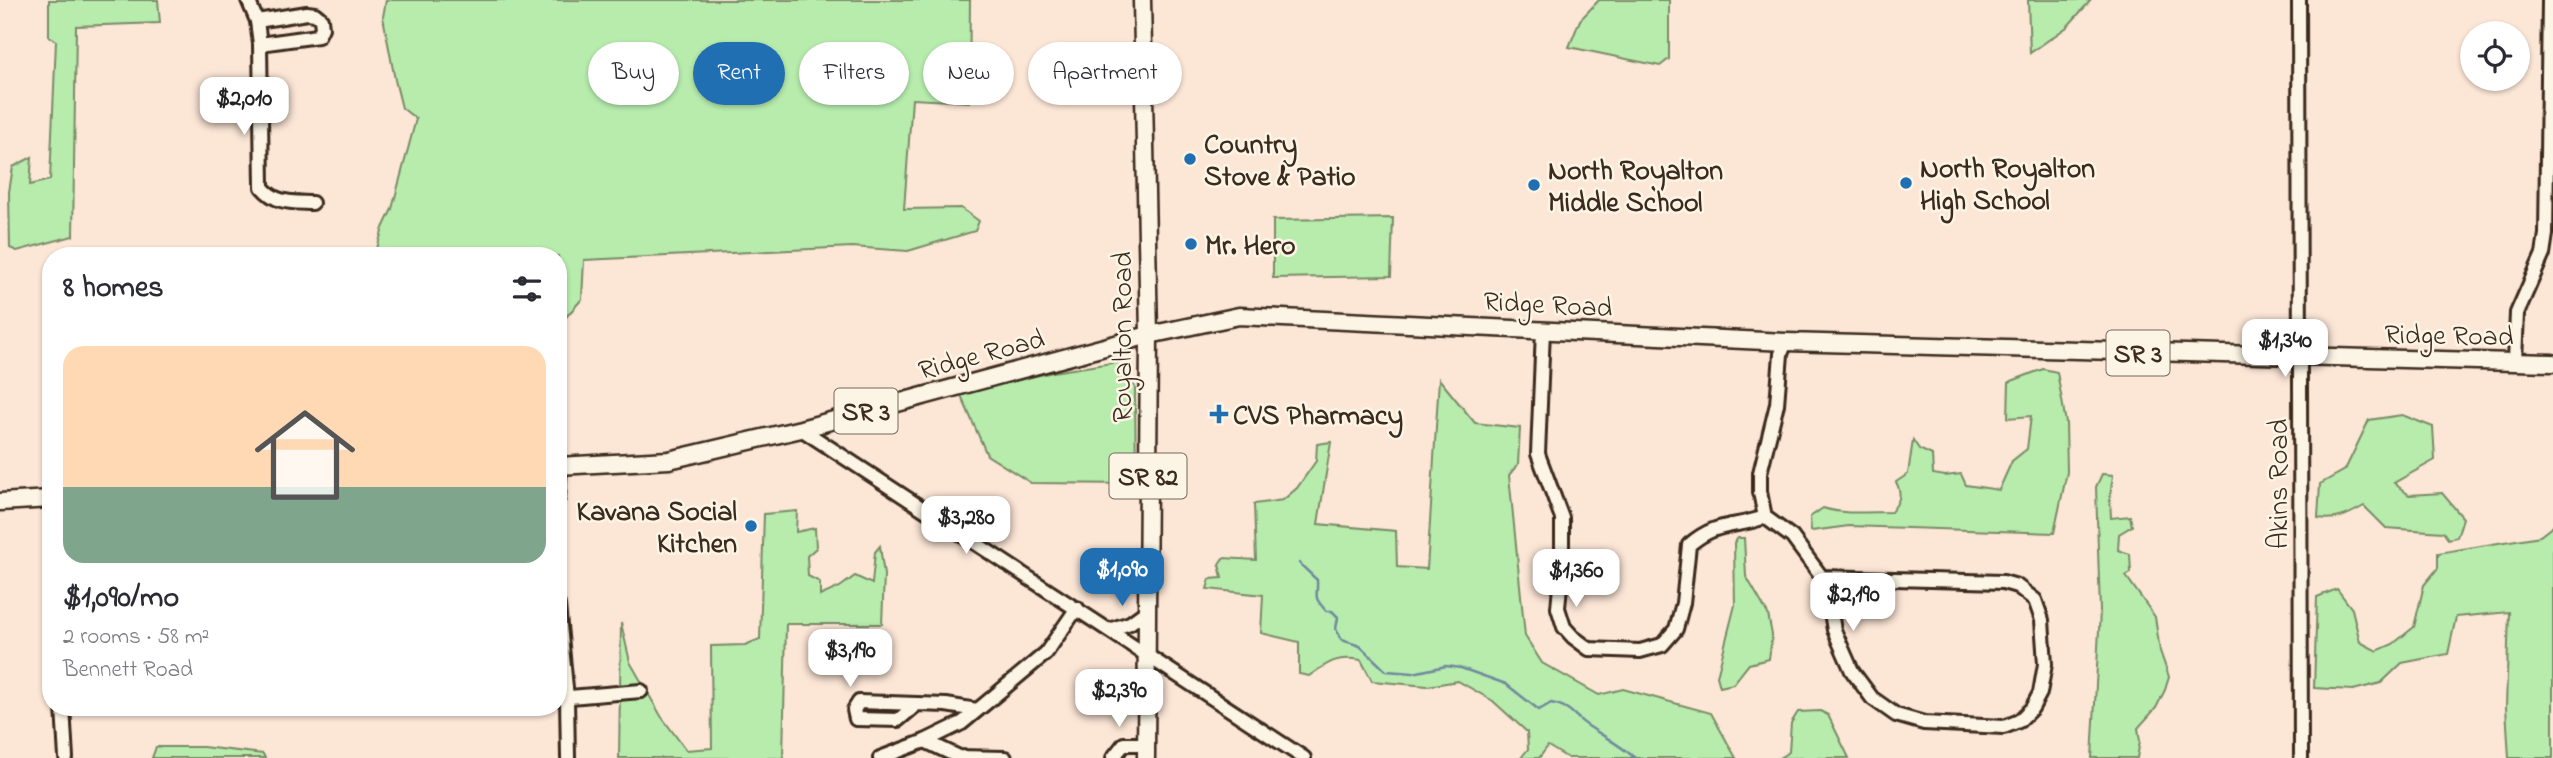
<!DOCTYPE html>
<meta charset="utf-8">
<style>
:root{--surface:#fff;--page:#f2f2f3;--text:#2b2b33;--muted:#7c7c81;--accent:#1f6fb2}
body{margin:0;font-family:"Indie Flower",sans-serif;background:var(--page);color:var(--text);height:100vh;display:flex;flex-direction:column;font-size:26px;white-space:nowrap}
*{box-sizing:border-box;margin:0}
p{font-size:23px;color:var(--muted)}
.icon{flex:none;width:38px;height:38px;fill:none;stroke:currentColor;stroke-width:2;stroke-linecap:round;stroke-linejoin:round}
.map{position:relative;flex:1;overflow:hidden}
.drawer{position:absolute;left:42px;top:247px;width:525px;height:469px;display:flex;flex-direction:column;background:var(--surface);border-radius:28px;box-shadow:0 2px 5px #0004}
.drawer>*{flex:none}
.top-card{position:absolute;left:588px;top:42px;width:665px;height:63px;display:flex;gap:14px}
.fabs{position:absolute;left:2460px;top:21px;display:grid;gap:14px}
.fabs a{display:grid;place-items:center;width:70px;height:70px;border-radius:50%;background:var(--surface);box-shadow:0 2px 5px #0004;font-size:35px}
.price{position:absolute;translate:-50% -60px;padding:0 16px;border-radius:14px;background:#fff;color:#222;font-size:23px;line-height:46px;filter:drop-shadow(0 2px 4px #0008)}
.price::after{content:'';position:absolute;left:50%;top:42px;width:21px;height:16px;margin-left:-10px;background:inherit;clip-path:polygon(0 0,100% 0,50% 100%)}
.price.on{background:var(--accent);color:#fff}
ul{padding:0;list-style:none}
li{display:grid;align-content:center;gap:14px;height:371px;padding:0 21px}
li span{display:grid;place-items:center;height:217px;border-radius:21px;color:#555}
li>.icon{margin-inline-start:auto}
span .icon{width:126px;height:126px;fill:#fffc;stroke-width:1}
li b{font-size:30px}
h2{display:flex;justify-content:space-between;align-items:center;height:84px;padding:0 21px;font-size:30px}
.pill{padding:0 24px;border-radius:32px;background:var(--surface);box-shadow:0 2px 5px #0004;font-size:24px;line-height:63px}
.pill.on{background:var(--accent);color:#fff}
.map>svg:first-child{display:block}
.green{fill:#b7ecad;stroke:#798b66;stroke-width:2}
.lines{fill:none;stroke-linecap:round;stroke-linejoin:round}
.stream{stroke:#70899d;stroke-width:2.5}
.minor-casing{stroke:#3b2a1e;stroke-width:18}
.major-casing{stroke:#3b2a1e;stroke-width:21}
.minor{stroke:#fcf5e5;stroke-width:12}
.major{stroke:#fcf5e5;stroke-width:16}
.poi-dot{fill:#1f6fb2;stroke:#fcf5e5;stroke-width:2.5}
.labels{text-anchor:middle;stroke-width:5;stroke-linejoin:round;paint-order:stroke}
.shield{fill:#fcf5e5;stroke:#75675a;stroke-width:2}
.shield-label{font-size:26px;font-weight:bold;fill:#3b2a1e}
.poi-label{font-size:28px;font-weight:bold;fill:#3b2a1e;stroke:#fcf5e5;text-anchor:start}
.street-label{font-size:28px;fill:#3b2a1e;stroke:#fcf5e5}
</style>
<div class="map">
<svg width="2553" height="758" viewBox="0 0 2553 758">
<rect width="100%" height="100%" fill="#fce6d6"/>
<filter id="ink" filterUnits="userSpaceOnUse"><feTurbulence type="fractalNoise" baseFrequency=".0143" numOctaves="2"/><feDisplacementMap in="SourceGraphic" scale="14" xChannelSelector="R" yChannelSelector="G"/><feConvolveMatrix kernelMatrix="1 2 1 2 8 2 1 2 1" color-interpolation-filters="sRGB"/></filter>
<g filter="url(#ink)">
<g class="green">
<path d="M49 0H158L160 23 76 26 73 236 17 251 10 248 9 192 13 167 32 157 30 185 50 180 56 41 49 37Z"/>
<path d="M386 0H970L969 102 912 99 904 209 961 208 979 221 975 231 908 251 852 247 584 260 582 299 558 326V256L375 255 383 228 392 209 416 119 402 108 395 80 383 17Z"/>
<path d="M1599 0H1669V59L1660 66 1569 47 1580 20Z"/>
<path d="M2028 0H2091L2067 27 2030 53Z"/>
<path d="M1393 218 1391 276 1273 278V220Z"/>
<path d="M1118 362 1135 387 1136 484 1031 483 987 455 960 393 1053 372Z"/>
<path d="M2043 369 2057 372 2066 423 2067 472 2054 533 1849 526 1811 531 1810 517 1823 508C1845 515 1868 512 1891 512 1899 502 1903 495 1896 482L1908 474 1913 440 1919 449 1932 455 1933 474 1945 476 1961 474 1966 485 1999 490 2012 461 2027 449 2031 416 2008 418 2009 382Z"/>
<path d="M1439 379 1475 423 1520 428 1518 464 1509 475 1525 636 1542 663 1599 695 1623 689 1711 713 1736 758H1568L1548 746 1539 758H1521L1528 749 1527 732 1493 701 1458 681 1427 686 1372 681 1361 660C1336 656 1329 662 1309 676L1299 674V642L1261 633 1263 595 1207 589 1210 579 1222 578 1219 564 1223 558 1256 560 1254 504 1283 500 1297 488 1316 461 1317 444 1331 442 1318 524 1396 531 1397 567 1427 569Z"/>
<path d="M2402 415 2433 427 2435 460 2394 483 2409 495 2442 493 2463 518 2457 537 2448 539 2443 532 2386 528 2364 506C2348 515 2337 521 2318 518L2320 484 2345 470 2369 420Z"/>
<path d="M2102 474 2113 475 2110 497 2111 518 2130 516 2132 526 2119 534 2118 550 2130 554 2131 573 2126 576 2155 617 2160 651 2169 677 2165 690 2156 708 2138 728 2140 741 2137 758H2092L2100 611 2096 487Z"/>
<path d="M797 511 796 532 815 528 816 548 807 556 808 576 820 582V596L840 587 855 576 872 584 875 552 880 546 884 575 882 624H786L783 758H619L621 623 630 662 661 716 686 750 712 748 711 646 745 645 760 639 764 514Z"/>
<path d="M2553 526V758H2509L2506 707 2509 612 2456 617 2448 654 2402 663 2381 683 2353 690 2314 688 2317 597 2337 589 2352 609 2360 642 2377 651 2393 644 2414 627 2424 585 2438 568V553L2540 536Z"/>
<path d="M1738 538H1744L1746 576 1768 614 1772 635 1769 659 1749 664 1733 684 1720 687 1717 676 1735 605 1734 543Z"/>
<path d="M1820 711 1828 715 1849 758H1779L1789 752 1791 723 1798 712Z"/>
<path d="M156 747H203L263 754 265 758H152Z"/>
</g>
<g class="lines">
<path class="stream" d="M1299 563 1317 580C1318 600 1312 594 1326 611H1332L1338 617 1336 629 1342 640 1360 646 1386 671 1413 673 1446 666 1461 668 1506 684 1539 710 1551 703C1573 707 1572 716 1588 726 1605 737 1620 745 1635 758"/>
<defs>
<g id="minor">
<path d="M248 0 257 21 260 44 262 187C276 204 291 202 312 203"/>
<path d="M2299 0 2301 758"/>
<path d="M257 21 307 13 315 14 321 19 322 28 318 36 260 44"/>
<path d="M1543 330 1538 454 1562 518V564L1558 608 1564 627 1573 637 1589 649 1640 651 1662 645 1676 629 1683 603 1689 545C1719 520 1732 529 1765 517"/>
<path d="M1786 342 1781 354 1777 404 1760 473V492L1765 517 1792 537 1826 583 1834 630 1852 671 1872 698 1896 715 1924 723 2004 727 2019 721 2032 708 2040 693 2045 664 2042 620 2035 600 2017 586 2003 582 1822 577"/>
<path d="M2515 361 2517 313 2543 254 2546 234 2549 0"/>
<path d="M801 429 1304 758"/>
<path d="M558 498 560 466"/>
<path d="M558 605 567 698 568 758"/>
<path d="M1109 630 1130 623 1148 610"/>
<path d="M558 698 641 691"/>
<path d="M916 705 898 720 856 719 854 710 859 702 946 705 977 710"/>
<path d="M63 707 66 758"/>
<path d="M925 741 959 757 1005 758"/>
<path d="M880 758 925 741 962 723 1046 653 1077 608"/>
<path d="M1113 758 1124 744H1146"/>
</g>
<g id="major">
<path d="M1142 0 1149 335 1146 758"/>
<path d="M558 466 669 460 801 429 1149 335 1239 316 1786 342 2553 363"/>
<path d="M0 502 51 499"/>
</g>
</defs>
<use href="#minor" class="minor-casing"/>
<use href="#major" class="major-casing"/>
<use href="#minor" class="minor"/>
<use href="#major" class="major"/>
</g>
</g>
<g class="poi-dot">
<circle cx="1190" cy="159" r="7"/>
<circle cx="1906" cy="183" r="7"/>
<circle cx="1534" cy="185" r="7"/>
<circle cx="1191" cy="244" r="7"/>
<path d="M1215.5 403.5h7v7h7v7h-7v7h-7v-7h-7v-7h7z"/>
<circle cx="751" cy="526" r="7"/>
</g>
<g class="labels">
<g class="shield">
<rect x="2106.5" y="330.5" width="63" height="45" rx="5"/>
<rect x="834.5" y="388.5" width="63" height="45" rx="5"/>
<rect x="1109.5" y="453.5" width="77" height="45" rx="5"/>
</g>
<g class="shield-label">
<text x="2138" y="362">SR 3</text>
<text x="866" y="420">SR 3</text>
<text x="1148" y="485">SR 82</text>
</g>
<g class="poi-label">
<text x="1204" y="153">Country<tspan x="1204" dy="32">Stove &amp; Patio</tspan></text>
<text x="1920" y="177">North Royalton<tspan x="1920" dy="32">High School</tspan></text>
<text x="1548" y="179">North Royalton<tspan x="1548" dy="32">Middle School</tspan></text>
<text x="1205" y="254">Mr. Hero</text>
<text x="1233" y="424">CVS Pharmacy</text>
<text x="737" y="520" text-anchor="end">Kavana Social<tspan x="737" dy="32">Kitchen</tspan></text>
</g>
<g class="street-label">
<text transform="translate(1548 303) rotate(3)" y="10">Ridge Road</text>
<text transform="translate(2449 334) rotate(1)" y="10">Ridge Road</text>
<text transform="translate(1121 337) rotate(-90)" y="10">Royalton Road</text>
<text transform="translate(981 353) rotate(-15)" y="10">Ridge Road</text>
<text transform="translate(2277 484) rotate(-90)" y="10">Akins Road</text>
</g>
</g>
</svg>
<div class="fabs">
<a><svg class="icon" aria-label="locate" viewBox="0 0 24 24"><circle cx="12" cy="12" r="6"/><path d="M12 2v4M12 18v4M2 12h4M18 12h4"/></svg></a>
</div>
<b class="price" style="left:244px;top:137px">$2,010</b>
<b class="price" style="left:2285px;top:379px">$1,340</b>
<b class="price" style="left:966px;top:556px">$3,280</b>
<b class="price on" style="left:1122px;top:608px">$1,090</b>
<b class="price" style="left:1576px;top:609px">$1,360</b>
<b class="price" style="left:1853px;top:633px">$2,190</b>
<b class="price" style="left:850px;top:689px">$3,190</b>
<b class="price" style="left:1119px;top:729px">$2,390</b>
<div class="top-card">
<a class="pill">Buy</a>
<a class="pill on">Rent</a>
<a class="pill">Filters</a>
<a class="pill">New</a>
<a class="pill">Apartment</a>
</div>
<section class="drawer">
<h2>8 homes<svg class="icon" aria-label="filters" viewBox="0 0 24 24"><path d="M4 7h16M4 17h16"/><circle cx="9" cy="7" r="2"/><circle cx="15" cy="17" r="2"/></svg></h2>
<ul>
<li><span style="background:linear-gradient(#ffd9b3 65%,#7fa58c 0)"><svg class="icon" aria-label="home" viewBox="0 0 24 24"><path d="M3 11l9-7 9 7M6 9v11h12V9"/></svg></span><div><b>$1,090/mo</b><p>2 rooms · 58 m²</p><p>Bennett Road</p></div></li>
</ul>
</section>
</div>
